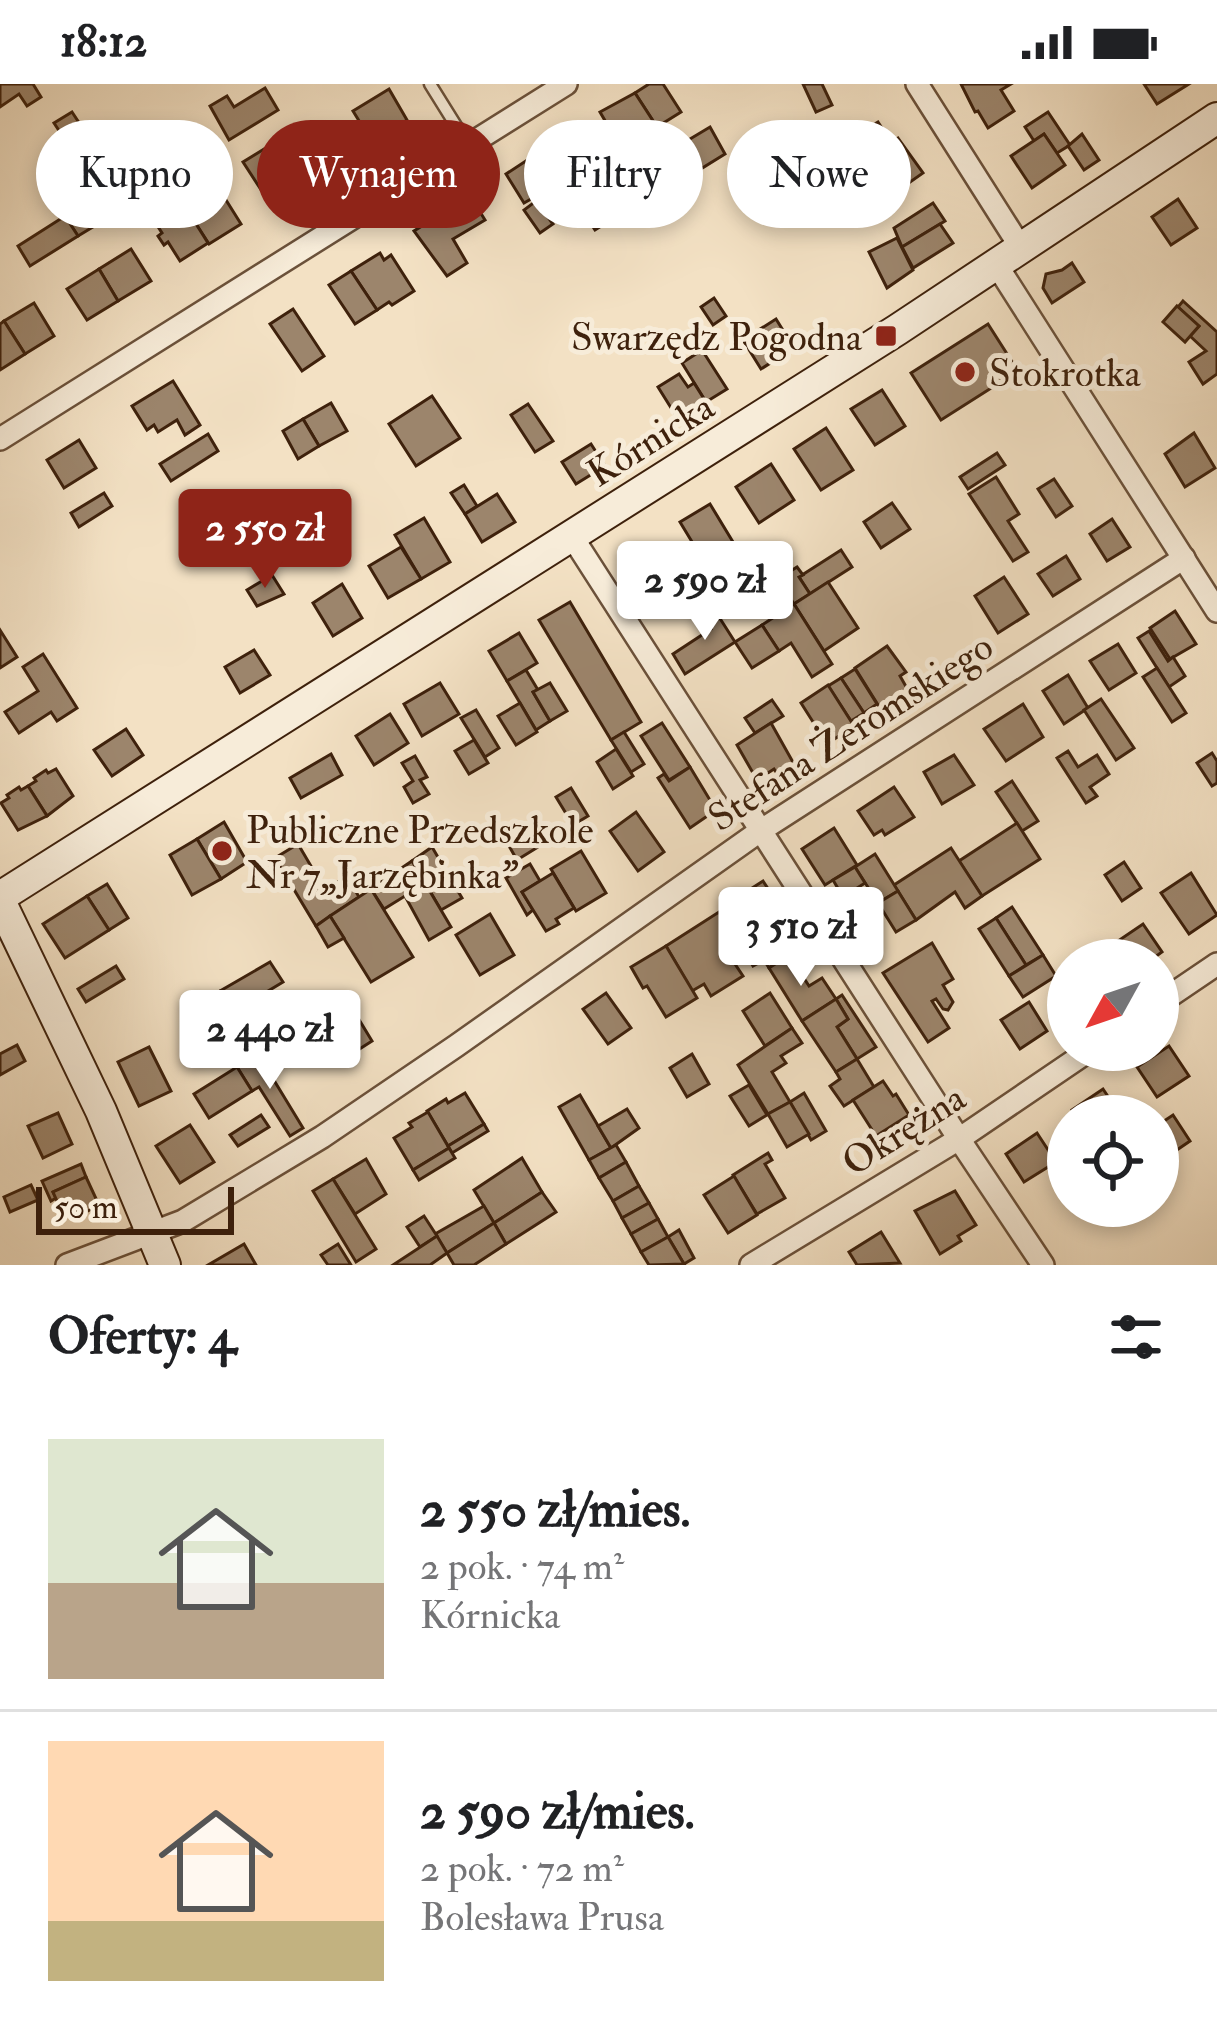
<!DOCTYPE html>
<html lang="pl">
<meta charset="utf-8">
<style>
:root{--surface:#fff;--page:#f2f2f2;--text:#202124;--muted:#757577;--line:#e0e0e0;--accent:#8f2418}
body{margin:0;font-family:"IM FELL Double Pica",serif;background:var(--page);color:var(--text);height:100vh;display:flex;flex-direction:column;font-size:45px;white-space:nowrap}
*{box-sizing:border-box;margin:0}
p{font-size:39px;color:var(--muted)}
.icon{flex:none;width:66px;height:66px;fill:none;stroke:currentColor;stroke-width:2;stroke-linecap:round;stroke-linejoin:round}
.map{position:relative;height:1181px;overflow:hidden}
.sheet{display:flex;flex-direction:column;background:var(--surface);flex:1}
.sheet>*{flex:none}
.hud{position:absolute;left:36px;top:36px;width:1146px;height:108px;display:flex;gap:24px}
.needle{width:78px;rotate:230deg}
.controls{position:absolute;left:1047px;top:855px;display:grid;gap:24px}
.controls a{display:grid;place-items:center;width:132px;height:132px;border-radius:50%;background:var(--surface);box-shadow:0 6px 18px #0003;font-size:60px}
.scale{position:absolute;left:36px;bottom:30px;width:198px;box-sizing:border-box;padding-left:12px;border:6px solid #3e210c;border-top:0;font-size:33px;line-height:42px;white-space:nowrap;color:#3e210c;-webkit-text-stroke:9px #f7ecd9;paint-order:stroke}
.price{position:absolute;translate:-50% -102px;padding:0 27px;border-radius:12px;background:#fff;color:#222;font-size:39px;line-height:78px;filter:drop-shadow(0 3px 6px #0008)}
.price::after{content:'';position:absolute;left:50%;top:72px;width:36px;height:27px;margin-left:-18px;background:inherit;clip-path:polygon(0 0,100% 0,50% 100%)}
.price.on{background:var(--accent);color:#fff}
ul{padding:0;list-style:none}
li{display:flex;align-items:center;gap:36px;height:300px;padding:0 48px}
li+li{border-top:3px solid var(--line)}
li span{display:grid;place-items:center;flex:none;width:336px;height:240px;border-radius:0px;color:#555}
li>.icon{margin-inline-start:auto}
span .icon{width:144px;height:144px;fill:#fffc;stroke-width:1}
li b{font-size:51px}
h2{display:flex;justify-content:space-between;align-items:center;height:144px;padding:0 48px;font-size:51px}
.chip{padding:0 42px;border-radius:54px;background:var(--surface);box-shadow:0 6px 18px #0003;font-size:42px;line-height:108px}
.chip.on{background:var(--accent);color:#fff}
.status{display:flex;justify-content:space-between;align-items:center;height:84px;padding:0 60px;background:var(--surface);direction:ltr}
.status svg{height:33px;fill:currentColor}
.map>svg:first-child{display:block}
.building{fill:#9c856c;stroke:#3e210c;stroke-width:3}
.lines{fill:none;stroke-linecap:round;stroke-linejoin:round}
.lane-casing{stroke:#6b513a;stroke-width:15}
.street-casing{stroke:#6b513a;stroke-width:26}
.secondary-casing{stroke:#3e210c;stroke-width:34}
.lane{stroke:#f7ecd9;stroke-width:10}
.street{stroke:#f7ecd9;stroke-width:21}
.secondary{stroke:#f7ecd9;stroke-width:30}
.poi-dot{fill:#8f2418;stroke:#f7ecd9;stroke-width:4.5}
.labels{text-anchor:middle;stroke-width:10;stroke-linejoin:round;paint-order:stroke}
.poi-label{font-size:39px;fill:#3e210c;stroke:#f7ecd9;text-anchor:start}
.street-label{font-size:39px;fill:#3e210c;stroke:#f7ecd9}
</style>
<div class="status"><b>18:12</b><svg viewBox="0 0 49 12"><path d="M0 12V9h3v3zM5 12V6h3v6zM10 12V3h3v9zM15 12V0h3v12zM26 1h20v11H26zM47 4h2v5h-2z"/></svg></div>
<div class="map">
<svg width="1217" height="1181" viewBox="0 0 1217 1181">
<rect width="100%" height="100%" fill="#f3e1c4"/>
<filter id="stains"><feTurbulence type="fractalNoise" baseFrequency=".00167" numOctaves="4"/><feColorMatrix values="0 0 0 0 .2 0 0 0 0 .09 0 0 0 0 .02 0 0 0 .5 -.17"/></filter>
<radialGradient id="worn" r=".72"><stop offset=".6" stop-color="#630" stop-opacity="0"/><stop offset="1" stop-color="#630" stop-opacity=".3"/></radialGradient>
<g class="building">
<path d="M0 0H33L41 13 27 22 19 10 0 23Z"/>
<path d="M649 0H663L681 28 657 43 635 9Z"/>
<path d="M803 0H822L832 21 816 28Z"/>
<path d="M961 0H1011L1001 6 1014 27 988 44 978 27 975 28Z"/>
<path d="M1144 0H1189L1157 20Z"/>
<path d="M265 4 278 26 229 56 210 22 227 12 234 23Z"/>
<path d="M389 5 407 36 372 58 353 27Z"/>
<path d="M635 9 657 43 621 64 600 28Z"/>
<path d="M72 28 97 66 79 77 54 39Z"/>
<path d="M1048 28 1070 61 1057 69 1044 50 1034 57 1025 43Z"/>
<path d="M878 38 891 58 871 73 872 75 870 76 855 52Z"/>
<path d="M710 43 725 70 699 86 694 76 681 85 670 67Z"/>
<path d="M579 44 601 80 567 101 544 65Z"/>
<path d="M291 48 317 89 303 97 277 57Z"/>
<path d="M1044 50 1065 81 1032 104 1011 72Z"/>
<path d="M1082 50 1099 76 1084 86 1068 62Z"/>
<path d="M334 53 345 71 317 89 306 71Z"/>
<path d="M898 54 923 89 896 108 871 73Z"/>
<path d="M277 57 304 100 271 121 243 78Z"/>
<path d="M544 65 564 96 524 119 506 90Z"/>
<path d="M670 67 686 93 669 104 653 78Z"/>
<path d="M137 84 151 105 134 116 120 95Z"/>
<path d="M593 101 614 134 595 146 574 113Z"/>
<path d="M221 108 241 140 209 160 189 129Z"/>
<path d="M98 111 111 132 78 152 65 132Z"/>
<path d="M470 112 485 136 453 155 467 179 447 192 414 147Z"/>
<path d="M1178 115 1197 144 1171 161 1152 133Z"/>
<path d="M181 116 208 159 180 177 168 158 164 161 158 152 162 149 153 135Z"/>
<path d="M536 117 553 140 540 149 524 126Z"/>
<path d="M933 119 945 137 902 163 894 144Z"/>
<path d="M65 132 78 152 30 182 18 162Z"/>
<path d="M940 140 953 159 913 184 902 163Z"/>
<path d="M897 154 913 186 887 204 869 168Z"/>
<path d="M131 165 151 197 118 217 99 185Z"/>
<path d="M380 169 384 176 391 171 414 207 392 221 389 218 377 226 351 187Z"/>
<path d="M1072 179 1084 198 1052 219 1043 204 1046 190 1062 186Z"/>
<path d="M99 185 118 217 87 236 67 205Z"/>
<path d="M351 187 377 226 355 240 329 201Z"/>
<path d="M714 214 726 232 713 241 701 223Z"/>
<path d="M1183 217 1217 248V290L1203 300 1189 278 1206 267 1190 252 1199 242 1178 223Z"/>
<path d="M34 219 54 252 25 270 4 237Z"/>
<path d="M1177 222 1199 242 1185 258 1163 238Z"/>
<path d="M293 225 324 272 302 287 270 240Z"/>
<path d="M776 235 794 264 761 285 743 256Z"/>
<path d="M4 237 25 270 0 286V240Z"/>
<path d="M988 240 1018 287 941 336 911 289Z"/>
<path d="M702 266 727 305 706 318 682 279Z"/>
<path d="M679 290 688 303 694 299 706 318 678 335 658 303Z"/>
<path d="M173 297 200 341 185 351 177 336 158 348 154 341 147 346 132 322Z"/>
<path d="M882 306 905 342 875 361 851 325Z"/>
<path d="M432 312 460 354 416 382 389 340Z"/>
<path d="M331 319 347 347 319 362 303 335Z"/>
<path d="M528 320 553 357 535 368 511 331Z"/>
<path d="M303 335 319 362 298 375 283 347Z"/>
<path d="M826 344 853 386 821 406 794 365Z"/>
<path d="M1194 349 1215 384 1185 403 1165 370Z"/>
<path d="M208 350 218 367 171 397 160 380Z"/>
<path d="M79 356 96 384 64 404 47 376Z"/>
<path d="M591 360 605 382 576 400 562 378Z"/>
<path d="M997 369 1005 381 968 405 960 393Z"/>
<path d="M771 380 794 416 759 439 736 403Z"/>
<path d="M996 393 1019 430 1008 437 1028 468 1013 477 969 410Z"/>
<path d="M1054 395 1072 422 1056 433 1038 405Z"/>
<path d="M464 401 477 422 465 430 451 409Z"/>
<path d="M104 409 112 422 79 443 71 429Z"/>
<path d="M497 410 515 438 482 458 465 430Z"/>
<path d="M892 419 910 445 881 464 864 438Z"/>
<path d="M710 420 733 458 703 476 680 438Z"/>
<path d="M424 434 450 478 421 495 395 451Z"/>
<path d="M1112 435 1130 463 1107 477 1090 450Z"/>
<path d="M401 463 421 495 388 514 369 482Z"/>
<path d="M841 466 852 483 810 510 799 493Z"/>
<path d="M657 468 678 501 648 520 628 488Z"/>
<path d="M1066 472 1080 495 1053 512 1038 490Z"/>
<path d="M797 483 803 491 799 493 810 510 794 520 778 495Z"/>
<path d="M688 485 712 522 701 529 677 492Z"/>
<path d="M272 491 284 510 257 522 247 506Z"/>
<path d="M1004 493 1028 530 998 549 975 512Z"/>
<path d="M828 498 858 544 824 567 794 520Z"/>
<path d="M342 500 362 534 333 552 313 519Z"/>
<path d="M570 518 641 638 611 656 539 536Z"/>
<path d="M794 520 832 580 812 593 791 559 779 567 762 541Z"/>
<path d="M712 522 735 558 685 590 673 570 711 545 701 529Z"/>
<path d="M1175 527 1196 560 1170 575 1150 544Z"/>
<path d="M762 541 779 567 752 584 735 558Z"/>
<path d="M0 546 17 573 0 584Z"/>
<path d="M1149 547 1168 577 1173 573 1185 592 1169 603 1138 554Z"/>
<path d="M519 549 537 579 507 597 489 567Z"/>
<path d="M1118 560 1136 589 1109 606 1090 577Z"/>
<path d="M887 562 906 588 900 592 908 606 880 624 855 584Z"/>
<path d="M254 566 270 591 240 609 225 583Z"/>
<path d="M43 570 77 624 57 637 51 628 19 649 5 628 38 607 23 583Z"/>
<path d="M1157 584 1186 629 1172 638 1143 593Z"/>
<path d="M855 585 877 620 864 629 841 594Z"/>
<path d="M526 586 538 606 533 608 550 637 536 646 507 597Z"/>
<path d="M1068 591 1088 624 1064 640 1043 607Z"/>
<path d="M841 594 864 629 851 637 828 602Z"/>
<path d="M440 599 459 630 422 652 404 620Z"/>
<path d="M550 599 567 627 550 637 533 608Z"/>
<path d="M828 601 854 642 827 660 801 619Z"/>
<path d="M1101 615 1134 664 1116 676 1084 626Z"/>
<path d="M772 616 783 632 755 649 745 634Z"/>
<path d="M520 619 537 648 516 661 498 632Z"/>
<path d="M1023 620 1043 653 1006 677 984 645Z"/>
<path d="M476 626 499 664 485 673 461 634Z"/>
<path d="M390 630 408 659 374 681 356 652Z"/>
<path d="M662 639 690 683 669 696 641 652Z"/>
<path d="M771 639 794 680 778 691 774 685 757 696 737 661Z"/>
<path d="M126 645 143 671 112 692 94 666Z"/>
<path d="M624 648 644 680 631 688 611 656Z"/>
<path d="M474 656 488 679 469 690 455 667Z"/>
<path d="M616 665 633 692 613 705 597 678Z"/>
<path d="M1068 667 1078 683 1097 671 1109 690 1090 703 1097 712 1086 719 1057 674Z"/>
<path d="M1212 669 1217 677V699L1212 702 1197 679Z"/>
<path d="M331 670 342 691 301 714 290 694Z"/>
<path d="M954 671 974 701 942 720 924 688Z"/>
<path d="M415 672 427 693 420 696 429 710 413 719 404 703 413 697 402 679Z"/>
<path d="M690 683 716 726 690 744 658 694 664 690 669 697Z"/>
<path d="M56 685 73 712 47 732 28 702 36 697 34 694 46 686 48 689Z"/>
<path d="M1012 697 1038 737 1022 747 996 708Z"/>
<path d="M28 702 47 732 18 746 1 719 9 714 7 711 19 703 21 706Z"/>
<path d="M894 703 914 733 885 751 882 746 874 751 858 727Z"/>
<path d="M571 704 588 732 573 741 556 713Z"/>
<path d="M636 728 664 768 638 787 610 747Z"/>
<path d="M224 738 247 778 221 795 197 755Z"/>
<path d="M1017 739 1040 775 982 812 959 777Z"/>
<path d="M834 744 857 781 825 801 802 765Z"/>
<path d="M530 750 538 763 517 776 509 762Z"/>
<path d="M197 755 221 795 192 811 170 771Z"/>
<path d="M298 760 325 806 347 792 359 813 316 842 275 774Z"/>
<path d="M432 763 462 814 441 826 412 777Z"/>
<path d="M951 764 982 812 965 824 955 808 916 836 894 801Z"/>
<path d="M581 767 606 809 576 827 551 785Z"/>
<path d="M875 770 898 807 878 819 855 783Z"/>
<path d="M412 777 451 843 429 856 405 812 384 825 371 805Z"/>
<path d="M1124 778 1141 804 1122 817 1105 791Z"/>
<path d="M530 780 540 797 522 808 533 826 527 831 506 794Z"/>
<path d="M855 783 865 799 843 813 833 796Z"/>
<path d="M553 789 574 824 556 835 559 840 546 847 522 808Z"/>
<path d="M1191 789 1217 831 1189 850 1161 809Z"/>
<path d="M763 797 776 817 772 820 782 836 750 856 727 820 730 821 737 817 735 815Z"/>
<path d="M107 800 128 834 109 846 87 812Z"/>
<path d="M371 805 413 873 371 898 330 832Z"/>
<path d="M898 807 916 836 896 848 878 819Z"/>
<path d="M87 812 109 846 65 874 43 840Z"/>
<path d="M1012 823 1043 871 1026 881 996 834Z"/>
<path d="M719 828 747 873 735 880 743 892 711 912 704 900 692 907 666 862Z"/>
<path d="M490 830 514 871 480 891 456 851Z"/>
<path d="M330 832 344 854 328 863 316 842Z"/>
<path d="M996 834 1026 881 1009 892 979 845Z"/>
<path d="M1143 840 1162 868 1151 876H1123L1112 861Z"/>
<path d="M771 842 789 871 769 884 764 876 753 882 741 861Z"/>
<path d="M932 859 953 895 943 901 953 918 948 926 943 925 936 915 932 917 949 944 928 958 883 889Z"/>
<path d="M666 862 697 914 666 933 647 902 643 904 631 883Z"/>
<path d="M789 871 809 902 822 894 836 915 802 937 769 884Z"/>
<path d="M1043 871 1056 892 1023 913 1009 892Z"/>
<path d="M270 878 283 898 233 928 220 907Z"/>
<path d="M116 882 124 895 86 918 78 905Z"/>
<path d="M220 907 258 970 236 983 199 920Z"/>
<path d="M606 909 631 944 608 960 583 925Z"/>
<path d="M770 909 792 944 765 962 743 927Z"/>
<path d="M842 911 876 963 857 975 837 943 848 935 836 915Z"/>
<path d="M254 915 279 957 258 970 233 928Z"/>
<path d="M836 915 848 935 837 943 857 975 836 988 802 937Z"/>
<path d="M1029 918 1047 947 1020 965 1001 936Z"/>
<path d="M355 929 372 957 333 982 314 951Z"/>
<path d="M792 944 802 959 781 972 786 979 772 988 790 1018 768 1030 738 981Z"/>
<path d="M17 961 25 977 0 991V970Z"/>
<path d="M1169 962 1189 992 1157 1013 1137 983Z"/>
<path d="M149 963 171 1007 139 1022 118 978Z"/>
<path d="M258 970 303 1044 290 1052 259 1003 252 1007 237 983Z"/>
<path d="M692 970 709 1000 687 1013 670 984Z"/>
<path d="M857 975 874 1003 844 1022 830 1002 840 995 836 988Z"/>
<path d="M237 983 252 1007 209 1034 194 1010Z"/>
<path d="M883 997 893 1012 896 1010 909 1031 876 1052 853 1016Z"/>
<path d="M749 1001 767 1031 749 1042 730 1012Z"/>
<path d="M1103 1005 1121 1032H1076L1072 1026Z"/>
<path d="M465 1009 484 1040 448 1062 427 1027 446 1015 448 1019Z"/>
<path d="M804 1009 826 1047 811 1056 790 1018Z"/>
<path d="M580 1011 611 1064 589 1076 559 1023Z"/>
<path d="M790 1018 809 1050 787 1063 768 1030Z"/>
<path d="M627 1025 639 1044 611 1064 598 1042Z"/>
<path d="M428 1028 449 1064 413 1086 394 1054 412 1043 409 1039Z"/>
<path d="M58 1029 72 1060 43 1074 28 1042Z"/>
<path d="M261 1031 269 1043 238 1062 230 1051Z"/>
<path d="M1173 1031 1190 1057 1174 1068 1158 1045V1041Z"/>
<path d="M484 1040 488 1047 452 1069 448 1062Z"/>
<path d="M190 1041 214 1078 180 1099 156 1062Z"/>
<path d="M1037 1049 1056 1078 1024 1098 1006 1070Z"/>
<path d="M616 1061 626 1078 599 1094 589 1076Z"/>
<path d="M449 1064 455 1074 419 1096 413 1086Z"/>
<path d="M768 1069 772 1076 765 1080 785 1114 757 1130 733 1091Z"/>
<path d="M522 1074 542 1108 494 1139 474 1106Z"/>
<path d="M366 1075 386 1110 355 1130 333 1095Z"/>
<path d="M626 1078 639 1102 613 1117 599 1094Z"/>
<path d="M81 1080 86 1093 53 1108 56 1114 51 1117 42 1097Z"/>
<path d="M734 1092 757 1131 728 1149 704 1111Z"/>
<path d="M86 1093 99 1121 82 1130 80 1126 64 1133 53 1108Z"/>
<path d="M333 1095 376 1165 356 1178 313 1107Z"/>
<path d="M31 1101 38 1116 10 1128 4 1113Z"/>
<path d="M639 1102 649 1119 622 1134 613 1117Z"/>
<path d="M955 1107 976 1141 958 1152 961 1157 940 1170 915 1127Z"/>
<path d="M542 1108 556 1128 506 1160 494 1139Z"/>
<path d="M649 1119 658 1135 631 1150 622 1134Z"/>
<path d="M484 1122 494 1139 447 1169 435 1150Z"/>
<path d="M424 1132 437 1152 420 1163 407 1143Z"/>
<path d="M658 1135 668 1153 641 1168 631 1150Z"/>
<path d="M494 1139 506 1160 474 1181H454L447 1169Z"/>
<path d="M679 1146 694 1174 684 1180 668 1153Z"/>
<path d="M881 1148 900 1179 857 1181 849 1168Z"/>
<path d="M437 1152 447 1169 430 1181H393Z"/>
<path d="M668 1153 684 1180 649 1181 641 1168Z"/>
<path d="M244 1160 256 1181H208Z"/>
<path d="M338 1160 351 1181H328L321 1171Z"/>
</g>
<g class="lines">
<defs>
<path id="lane" d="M430 0 468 61"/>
<g id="street">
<path d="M917 0 1021 164"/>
<path d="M996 180 1217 527"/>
<path d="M0 355 566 0"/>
<path d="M571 451 959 1055 1043 1181"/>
<path d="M1158 920 1217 880"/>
<path d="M67 1181 183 1137 322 1053 456 962 760 747 1184 474"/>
<path d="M751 1181 959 1055 1090 966"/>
</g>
<g id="secondary">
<path d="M0 813 897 246 1217 34"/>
<path d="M0 817 101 1027 165 1181"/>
</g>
</defs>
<use href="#lane" class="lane-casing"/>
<use href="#street" class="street-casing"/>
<use href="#secondary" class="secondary-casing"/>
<use href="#lane" class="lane"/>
<use href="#street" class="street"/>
<use href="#secondary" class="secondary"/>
</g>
<g class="poi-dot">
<rect x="874" y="240" width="24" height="24" rx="6"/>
<circle cx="965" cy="288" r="12"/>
<circle cx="222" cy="767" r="12"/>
</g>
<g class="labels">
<g class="poi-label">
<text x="862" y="266" text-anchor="end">Swarzędz Pogodna</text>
<text x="989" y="302">Stokrotka</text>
<text x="246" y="759">Publiczne Przedszkole<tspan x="246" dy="45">Nr 7„Jarzębinka”</tspan></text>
</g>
<g class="street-label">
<text transform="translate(650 355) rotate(-32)" y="14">Kórnicka</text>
<text transform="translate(850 647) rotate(-33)" y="14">Stefana Żeromskiego</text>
<text transform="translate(903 1045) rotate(-32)" y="14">Okrężna</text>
</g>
</g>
<rect width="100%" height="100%" filter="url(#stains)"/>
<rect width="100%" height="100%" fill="url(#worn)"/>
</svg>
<div class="controls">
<a><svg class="needle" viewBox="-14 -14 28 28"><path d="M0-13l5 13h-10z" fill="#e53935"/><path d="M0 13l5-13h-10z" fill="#757577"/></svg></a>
<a><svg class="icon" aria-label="locate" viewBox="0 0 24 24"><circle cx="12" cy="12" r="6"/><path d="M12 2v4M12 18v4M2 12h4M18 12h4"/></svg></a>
</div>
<div class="scale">50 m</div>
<b class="price on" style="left:265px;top:507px">2 550 zł</b>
<b class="price" style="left:705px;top:559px">2 590 zł</b>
<b class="price" style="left:801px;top:905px">3 510 zł</b>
<b class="price" style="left:270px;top:1008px">2 440 zł</b>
<div class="hud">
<a class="chip">Kupno</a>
<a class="chip on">Wynajem</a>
<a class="chip">Filtry</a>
<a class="chip">Nowe</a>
</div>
</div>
<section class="sheet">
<h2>Oferty: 4<svg class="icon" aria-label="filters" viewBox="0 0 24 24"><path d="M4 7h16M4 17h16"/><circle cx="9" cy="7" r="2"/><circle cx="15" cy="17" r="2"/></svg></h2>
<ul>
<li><span style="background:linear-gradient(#dfe7d0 60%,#b9a48a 0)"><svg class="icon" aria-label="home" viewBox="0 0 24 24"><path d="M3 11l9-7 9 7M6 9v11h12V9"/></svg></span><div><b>2 550 zł/mies.</b><p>2 pok. · 74 m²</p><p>Kórnicka</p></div></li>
<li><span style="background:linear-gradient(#ffd9b3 75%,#c2b280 0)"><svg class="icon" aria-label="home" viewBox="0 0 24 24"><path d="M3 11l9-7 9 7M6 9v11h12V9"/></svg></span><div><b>2 590 zł/mies.</b><p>2 pok. · 72 m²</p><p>Bolesława Prusa</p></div></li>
</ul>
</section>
